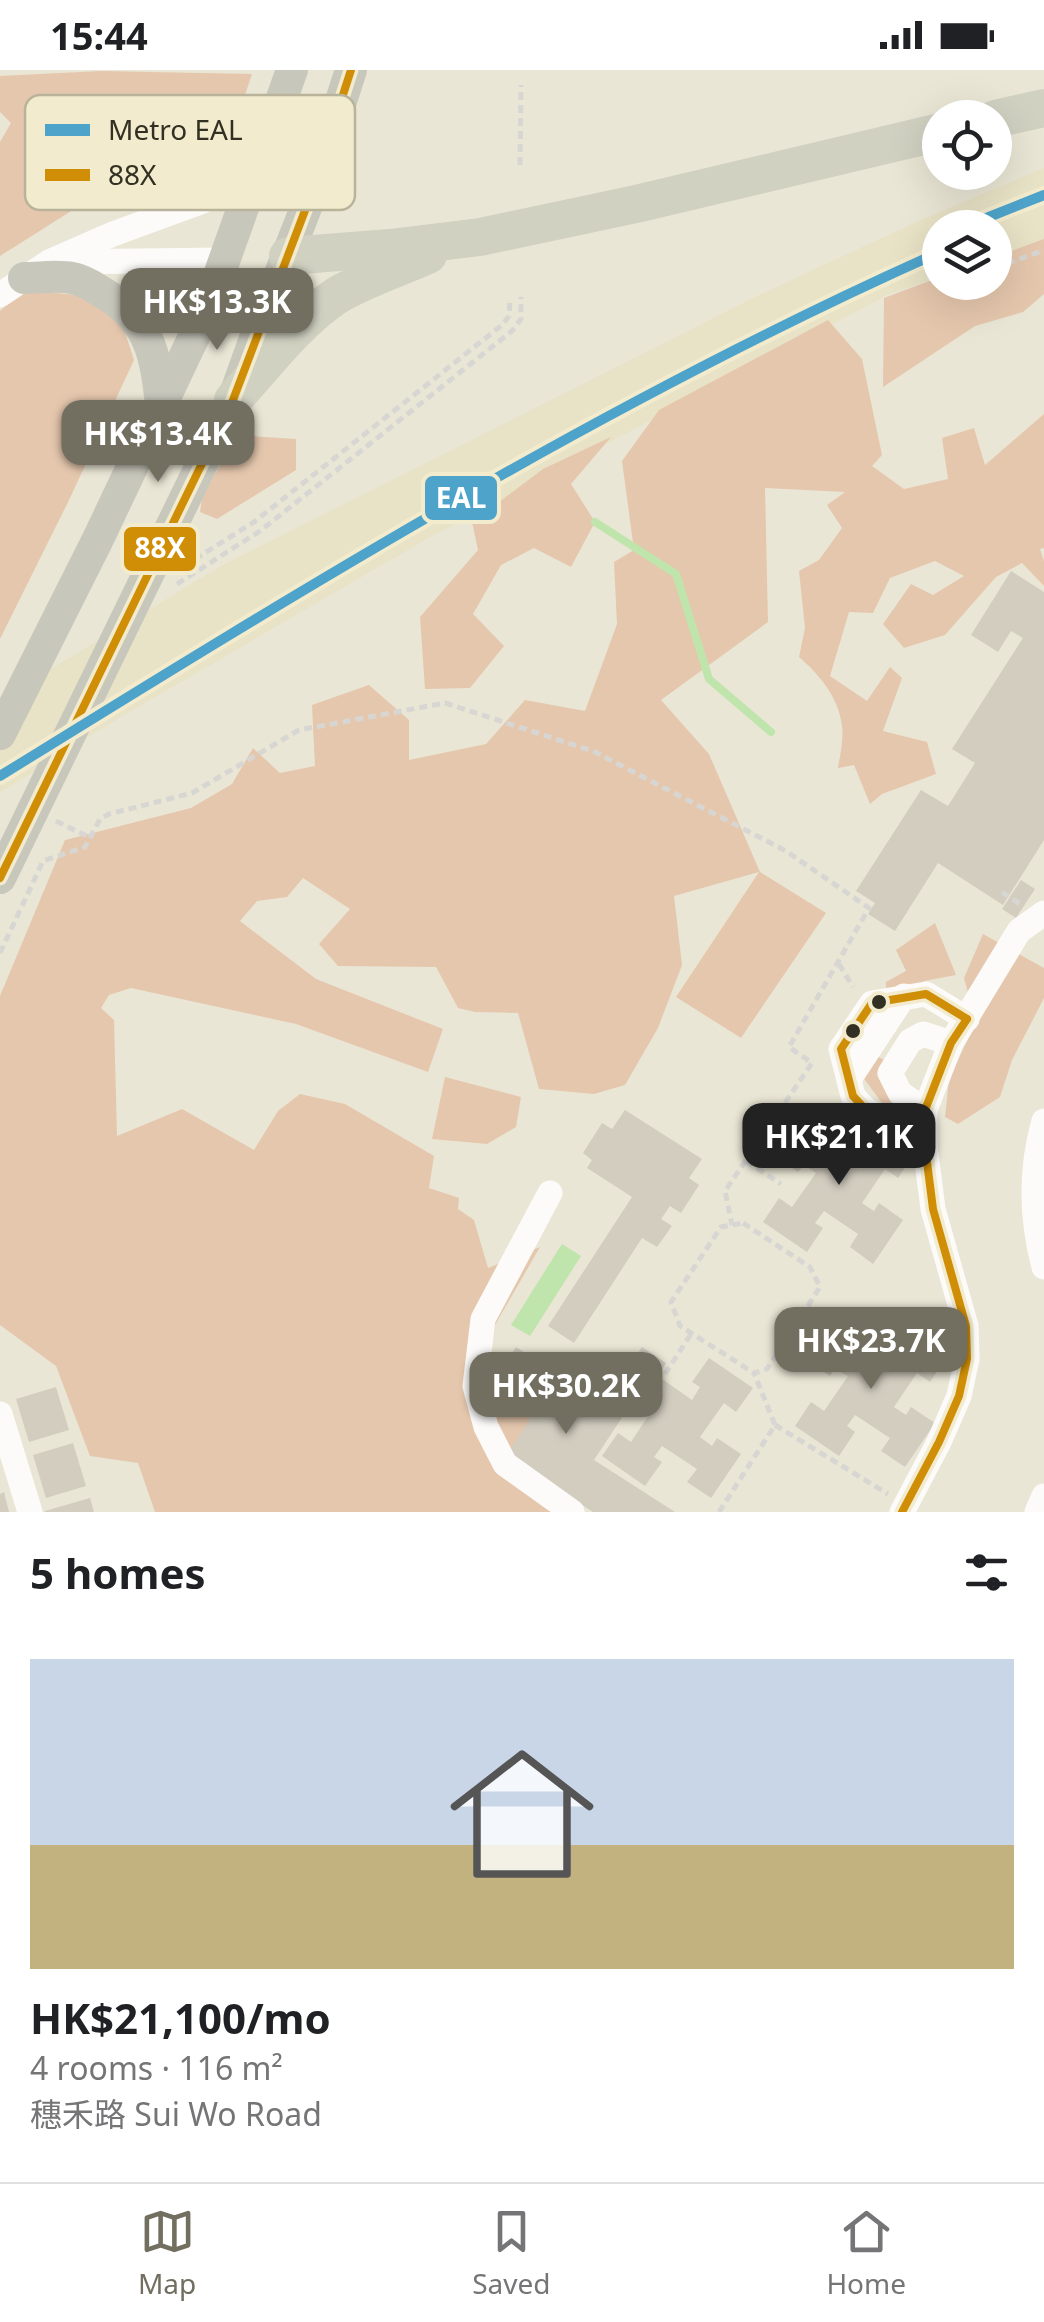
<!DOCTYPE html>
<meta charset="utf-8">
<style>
:root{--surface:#fff;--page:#f2f2f2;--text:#202124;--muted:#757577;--line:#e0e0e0;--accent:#726f61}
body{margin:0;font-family:"Noto Sans","Noto Sans TC",sans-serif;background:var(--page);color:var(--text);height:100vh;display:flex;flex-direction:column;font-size:38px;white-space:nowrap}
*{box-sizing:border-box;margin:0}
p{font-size:32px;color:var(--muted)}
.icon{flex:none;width:55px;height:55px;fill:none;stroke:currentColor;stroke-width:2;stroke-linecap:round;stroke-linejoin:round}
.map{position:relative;height:1442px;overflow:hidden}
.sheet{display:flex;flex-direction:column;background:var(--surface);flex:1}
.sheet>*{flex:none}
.fabs{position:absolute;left:922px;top:30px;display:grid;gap:20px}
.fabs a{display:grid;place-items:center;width:90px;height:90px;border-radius:50%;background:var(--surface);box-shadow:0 10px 40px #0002;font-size:50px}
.price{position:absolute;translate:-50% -85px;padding:0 22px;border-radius:20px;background:var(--accent);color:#fff;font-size:32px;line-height:65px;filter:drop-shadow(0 2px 5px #0008)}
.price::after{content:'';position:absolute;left:50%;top:60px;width:30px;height:22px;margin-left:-15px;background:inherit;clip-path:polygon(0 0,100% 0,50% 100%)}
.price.active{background:#222;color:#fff}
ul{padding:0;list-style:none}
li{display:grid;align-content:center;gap:20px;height:530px;padding:0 30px}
li span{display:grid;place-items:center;height:310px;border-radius:0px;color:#555}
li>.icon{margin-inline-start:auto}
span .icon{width:180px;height:180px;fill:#fffc;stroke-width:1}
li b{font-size:42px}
h2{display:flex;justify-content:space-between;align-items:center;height:120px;padding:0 30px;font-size:42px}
.status{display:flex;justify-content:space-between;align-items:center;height:70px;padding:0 50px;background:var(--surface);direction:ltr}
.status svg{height:28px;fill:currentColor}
.tabs{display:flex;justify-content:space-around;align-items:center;height:140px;border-top:2px solid var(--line);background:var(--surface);font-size:28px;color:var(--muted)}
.tabs a{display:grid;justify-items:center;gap:5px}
.tabs .active{color:var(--accent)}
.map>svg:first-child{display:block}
.built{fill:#e8e2c6}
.green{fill:#e5c7ad}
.water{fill:#bfe4ac}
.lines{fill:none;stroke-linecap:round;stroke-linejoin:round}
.stream{stroke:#bfe4ac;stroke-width:8}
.building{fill:#d3cdc0}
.path{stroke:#d7d6d2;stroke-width:5;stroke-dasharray:8 5;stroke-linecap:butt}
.minor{stroke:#fcfbf9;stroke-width:25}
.major{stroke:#c7c7bc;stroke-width:32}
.highway{stroke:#d0d1c1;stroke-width:38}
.bus-1-casing{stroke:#f2ebcd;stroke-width:15}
.bus-1{stroke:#d08e07;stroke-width:8}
.metro-1-casing{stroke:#f2ebcd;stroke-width:18}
.metro-1{stroke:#4ea3ca;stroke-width:10}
.bus-dot{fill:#322f23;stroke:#f2ebcd;stroke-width:4}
.key{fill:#f2ebcd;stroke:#b8b39a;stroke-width:2.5}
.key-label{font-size:28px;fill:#322f23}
.line-badge{stroke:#f2ebcd;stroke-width:4}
.badge-label{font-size:28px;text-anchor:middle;font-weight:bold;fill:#fff}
</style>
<div class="status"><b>15:44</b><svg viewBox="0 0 49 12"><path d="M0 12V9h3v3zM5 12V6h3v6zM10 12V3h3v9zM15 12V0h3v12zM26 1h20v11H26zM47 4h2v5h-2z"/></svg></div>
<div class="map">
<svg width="1044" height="1442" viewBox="0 0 1044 1442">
<rect width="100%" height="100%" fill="#eae6d5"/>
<path class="built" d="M1044 98V173L995 189V158H940V207L891 223 425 470 109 654 0 723V630L219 497 757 226 916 152Z"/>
<g class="green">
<path d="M101 1 252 4 230 70 188 79 125 107 0 186V72L11 53 0 42V6Z"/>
<path d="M1044 169V224L1023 242 975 256 883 317 884 228 940 207V212H995V187Z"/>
<path d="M23 220 78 225 122 253 134 290 69 430 0 569V241Z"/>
<path d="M828 250 862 289 882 385 872 396 904 419 948 409 942 368 974 358 985 395 1044 344V478L1040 479 1044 491V516L1022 493 996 507 945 565 904 578 883 554 911 514 933 525 964 506 935 491 890 508 873 543 849 542 830 606 867 631 890 597 902 608 883 661 927 672 936 704 882 724 870 734 854 695 838 698C840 685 844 669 842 656 839 628 819 604 799 587L805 558 799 501 819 490 842 458 827 435 845 422 765 418 768 552 661 630 709 684 760 802 826 843 741 968 676 927 759 802 674 826 682 895 658 958 625 1015 594 1024 539 1019 518 943 475 942 458 938 436 897 338 896 319 874 350 839 303 808 287 827 257 831 240 851 316 909 443 959 428 1002 296 954 131 918 109 925 101 938 114 950 117 1066 182 1039 254 1080 278 1041 300 1024 345 1034 434 1086 429 1118 459 1128 458 1139 474 1150 488 1198 540 1177 495 1255 485 1317 526 1337 539 1365 556 1442H155L138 1393 90 1386 56 1296 0 1255V926L65 770 191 738 232 714 253 678 280 703 315 696 312 635 369 615 409 650V690L486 674 525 630 585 641 617 554 614 492 634 480 622 391 659 340Z"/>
<path d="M236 365 296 369V400L217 449 200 442 202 428Z"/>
<path d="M611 367 571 414 595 452 571 497 534 478 501 495 473 544 504 576 470 618 425 619 420 547 478 480 472 452 543 399Z"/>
<path d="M935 853 956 905 924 911 904 938 886 940V912L906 901 896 880Z"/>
<path d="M983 864 1044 898V928L1012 990 1000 1027 958 1054 945 1047 949 1009 976 952 964 908Z"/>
<path d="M877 986 903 1001 897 1034 882 1033 862 1006Z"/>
<path d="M445 1007 521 1027 516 1057 487 1074 432 1069Z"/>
</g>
<path class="water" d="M562 1174 581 1186 530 1266 511 1255Z"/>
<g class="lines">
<path class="stream" d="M595 452 676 504 709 609 771 662"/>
</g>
<g class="building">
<path d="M1011 501 1044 522V770L1003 835 938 793 895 861 868 844 875 833 856 821 921 720 948 736 975 693 952 679 1023 568 1011 561 998 582 971 565Z"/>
<path d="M1021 810 1035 819 1016 848 1002 839Z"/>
<path d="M625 1040 702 1089 689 1108 699 1115 681 1143 670 1136 661 1149 672 1156 657 1177 642 1168 574 1273 548 1256 632 1127 587 1098 592 1090 583 1083 602 1053 612 1059Z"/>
<path d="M804 1042 828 1059 819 1072 854 1095 862 1083 854 1078 870 1054 914 1084 898 1108 885 1099 862 1133 874 1141 879 1133 903 1150 873 1194 850 1177 858 1164 824 1141 815 1153 823 1158 807 1182 763 1152 779 1128 792 1137 816 1103 804 1095 798 1102 774 1086Z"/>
<path d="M836 1246 860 1263 851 1275 886 1299 894 1287 886 1282 902 1258 946 1288 930 1312 917 1303 894 1337 906 1345 911 1337 935 1353 905 1397 881 1381 890 1368 855 1345 847 1356 855 1362 839 1386 795 1356 811 1332 824 1341 848 1306 835 1299 830 1306 807 1290Z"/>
<path d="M516 1277 623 1346 594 1390 675 1442H593L506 1386 530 1349 487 1321Z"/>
<path d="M642 1277 666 1293 658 1306 692 1330 700 1317 692 1312 709 1288 753 1318 736 1342 724 1333 700 1367 712 1376 717 1368 741 1384 711 1428 687 1412 697 1399 662 1376 654 1387 662 1392 645 1416 602 1386 618 1363 631 1372 654 1337 642 1329 637 1337 613 1321Z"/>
<path d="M56 1317 69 1360 29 1372 16 1329Z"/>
<path d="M73 1373 86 1416 46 1428 33 1385Z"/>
<path d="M4 1422 9 1442H0V1424Z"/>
<path d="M90 1428 94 1442H45V1441Z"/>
</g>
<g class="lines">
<g class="path">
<path d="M520 95 521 15"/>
<path d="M995 198 1044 180"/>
<path d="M184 496 254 452 502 255 509 246 510 230"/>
<path d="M177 514 260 461 512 261 521 249V227"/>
<path d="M56 751 89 767"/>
<path d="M1002 822 1020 834"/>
<path d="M0 883 43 791 85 777 100 749 109 744 192 723 299 660 445 633 593 681 786 781 869 838 789 977 812 993 725 1121 732 1155"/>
<path d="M839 894 853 917"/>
<path d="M746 1091 781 1114"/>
<path d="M743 1153 810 1197 820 1217 767 1299 754 1303 680 1256 671 1232 721 1157Z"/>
<path d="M780 1278 814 1300"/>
<path d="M665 1304 691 1264"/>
<path d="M775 1355 888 1424"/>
<path d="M719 1442 775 1355 754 1303"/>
</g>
<g class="minor">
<path d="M58 192 224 190"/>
<path d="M0 225 49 192 113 164 203 131 259 96"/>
<path d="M850 1008 904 926"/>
<path d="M925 1040 900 1023 890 1003 910 971 923 964 951 973"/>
<path d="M1044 1051C1030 1100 1031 1148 1044 1197"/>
<path d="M925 1076 866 1040 853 1026 841 979 872 933 926 924 967 949"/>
<path d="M550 1123 483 1249 475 1316 486 1357 505 1394 572 1442"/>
<path d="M0 1344 30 1442"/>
<path d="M902 1442 939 1372 959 1326 967 1289 966 1256 933 1139 925 1076V1040L951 973 1019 861 1044 843"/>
<path d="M1037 1442 1044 1426"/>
</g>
<g class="major">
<path d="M24 208C39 208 57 205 72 208 84 210 97 219 108 226 151 253 156 288 161 335"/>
<path d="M0 664 98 469 207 239 292 0"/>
<path d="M0 808 233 330 259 257 309 130 351 0"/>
</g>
<g class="highway">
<path d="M995 49 1044 38"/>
<path d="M288 186 390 178 480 167 636 134 940 62"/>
<path d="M233 330C265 295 296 253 336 226 362 210 399 198 428 185"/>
</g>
<defs>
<g id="bus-1">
<path d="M0 808 233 330 309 130 351 0"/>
<path d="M925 1076 866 1040 853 1026 841 979 872 933 926 924 967 949"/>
<path d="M902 1442 939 1372 959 1326 967 1289 966 1256 933 1139 925 1076V1040L951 973 967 949"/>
</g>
</defs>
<use href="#bus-1" class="bus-1-casing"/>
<use href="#bus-1" class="bus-1"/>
<defs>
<g id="metro-1">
<path d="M961 158 1044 125"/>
<path d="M0 706C305 517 612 328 940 182"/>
</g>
</defs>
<use href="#metro-1" class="metro-1-casing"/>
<use href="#metro-1" class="metro-1"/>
</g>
<g class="bus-dot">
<circle cx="879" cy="932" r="9"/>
<circle cx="853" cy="961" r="9"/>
</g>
<rect x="25" y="25" width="330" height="115" rx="15" class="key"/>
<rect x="45" y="54" width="45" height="12" fill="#4ea3ca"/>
<rect x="45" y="99" width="45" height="12" fill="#d08e07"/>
<g class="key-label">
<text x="108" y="70">Metro EAL</text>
<text x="108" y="115">88X</text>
</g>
<g class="line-badge">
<rect x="423" y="404" width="76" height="48" rx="10" fill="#4ea3ca"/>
<rect x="122" y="455" width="76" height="48" rx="10" fill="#d08e07"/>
</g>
<g class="badge-label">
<text x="461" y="438">EAL</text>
<text x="160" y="488">88X</text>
</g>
</svg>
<div class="fabs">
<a><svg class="icon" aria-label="locate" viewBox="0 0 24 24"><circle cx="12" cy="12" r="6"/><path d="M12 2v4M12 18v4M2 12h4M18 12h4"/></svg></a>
<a><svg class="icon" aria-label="layers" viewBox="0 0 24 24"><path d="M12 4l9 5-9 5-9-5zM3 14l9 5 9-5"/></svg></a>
</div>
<b class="price" style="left:217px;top:283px">HK$13.3K</b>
<b class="price" style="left:158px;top:415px">HK$13.4K</b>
<b class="price active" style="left:839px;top:1118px">HK$21.1K</b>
<b class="price" style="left:871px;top:1322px">HK$23.7K</b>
<b class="price" style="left:566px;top:1367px">HK$30.2K</b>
</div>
<section class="sheet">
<h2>5 homes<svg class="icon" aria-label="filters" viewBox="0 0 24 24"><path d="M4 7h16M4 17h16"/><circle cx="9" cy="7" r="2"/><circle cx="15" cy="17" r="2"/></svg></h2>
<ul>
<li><span style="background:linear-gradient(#c9d6e8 60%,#c2b280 0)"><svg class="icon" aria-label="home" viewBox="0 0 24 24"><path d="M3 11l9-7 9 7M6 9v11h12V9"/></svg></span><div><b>HK$21,100/mo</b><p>4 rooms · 116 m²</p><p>穗禾路 Sui Wo Road</p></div></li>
</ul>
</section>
<nav class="tabs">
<a class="active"><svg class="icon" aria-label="map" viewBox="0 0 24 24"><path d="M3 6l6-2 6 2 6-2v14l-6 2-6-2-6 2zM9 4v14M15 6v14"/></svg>Map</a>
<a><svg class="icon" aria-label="saved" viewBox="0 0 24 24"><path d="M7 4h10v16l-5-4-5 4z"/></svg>Saved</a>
<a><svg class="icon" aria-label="home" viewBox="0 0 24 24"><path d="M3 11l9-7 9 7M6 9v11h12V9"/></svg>Home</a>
</nav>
